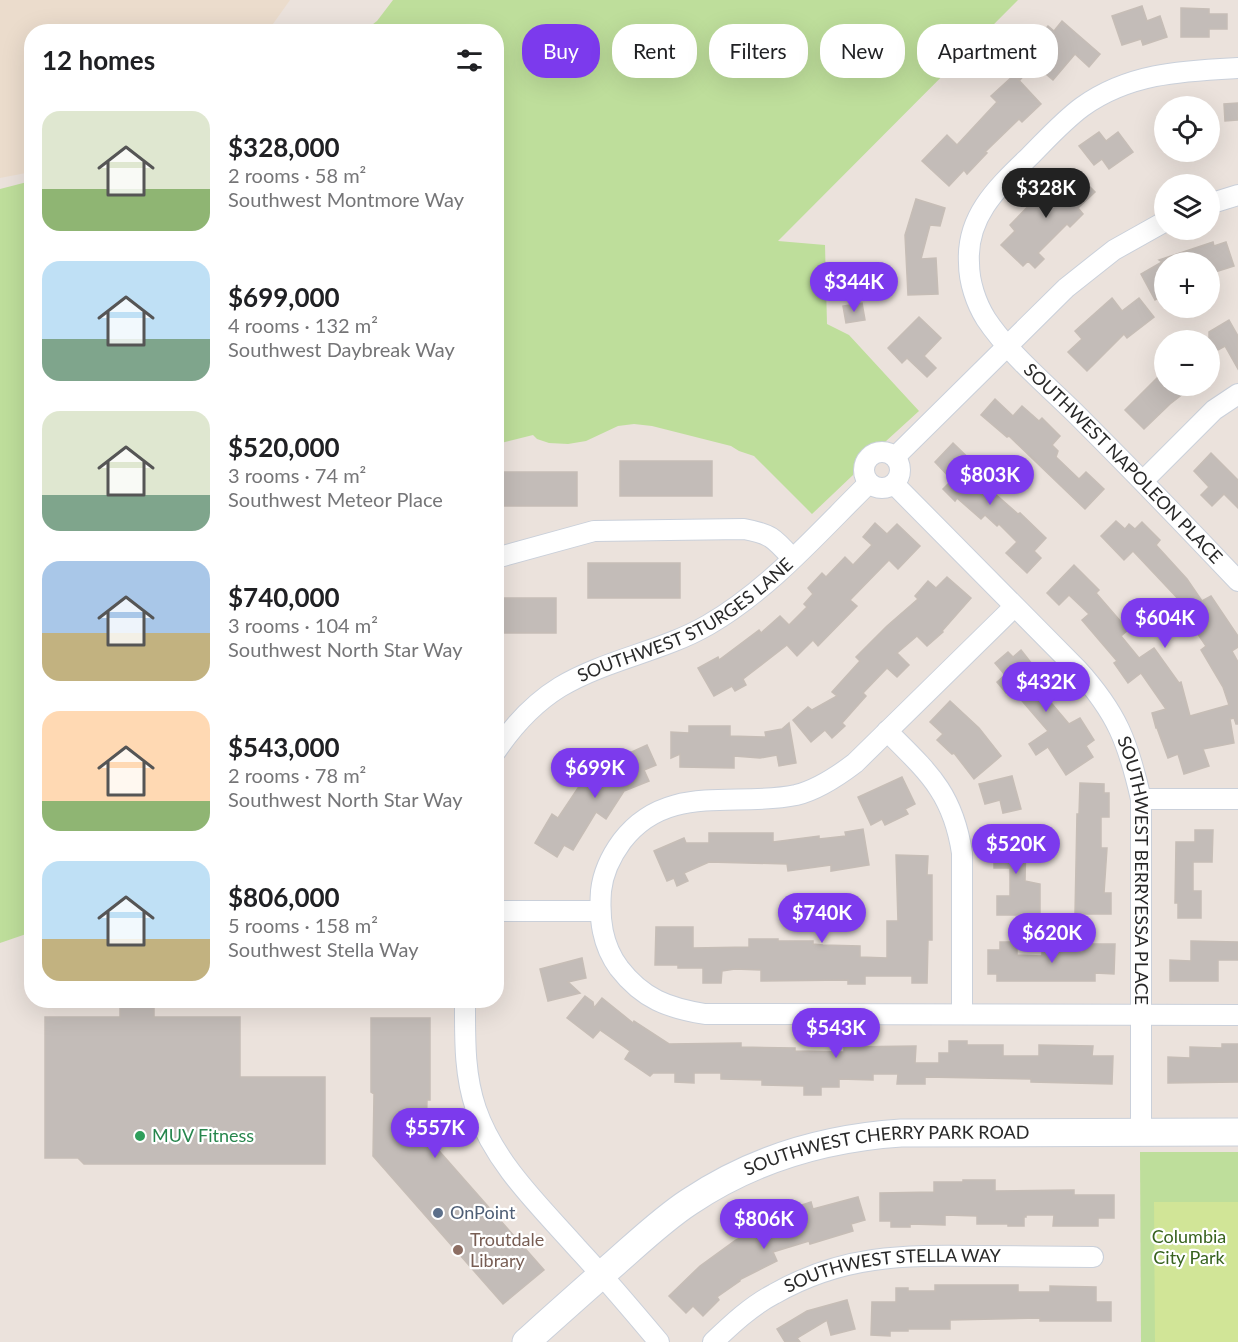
<!DOCTYPE html>
<meta charset="utf-8">
<style>
:root{--surface:#fff;--page:#f6f6f6;--text:#202124;--muted:#757577;--accent:#7c3aed}
body{margin:0;font-family:Lato,sans-serif;background:var(--page);color:var(--text);height:100vh;display:flex;flex-direction:column;font-size:22px;white-space:nowrap}
*{box-sizing:border-box;margin:0}
p{font-size:20px;color:var(--muted)}
.icon{flex:none;width:33px;height:33px;fill:none;stroke:currentColor;stroke-width:2;stroke-linecap:round;stroke-linejoin:round}
.map{position:relative;flex:1;overflow:hidden}
.sheet{position:absolute;left:24px;top:24px;width:480px;height:984px;display:flex;flex-direction:column;background:var(--surface);border-radius:24px;box-shadow:0 6px 24px #0002}
.sheet>*{flex:none}
.hud{position:absolute;left:522px;top:24px;width:570px;height:54px;display:flex;gap:12px}
.controls{position:absolute;left:1154px;top:96px;display:grid;gap:12px}
.controls a{display:grid;place-items:center;width:66px;height:66px;border-radius:50%;background:var(--surface);box-shadow:0 6px 24px #0002;font-size:30px}
.price{position:absolute;translate:-50% -51px;padding:0 14px;border-radius:21px;background:var(--accent);color:#fff;font-size:20px;line-height:39px;filter:drop-shadow(0 2px 3px #0008)}
.price::after{content:'';position:absolute;left:50%;top:36px;width:18px;height:14px;margin-left:-9px;background:inherit;clip-path:polygon(0 0,100% 0,50% 100%)}
.price.on{background:#222;color:#fff}
ul{padding:0;list-style:none}
li{display:flex;align-items:center;gap:18px;height:150px;padding:0 18px}
li span{display:grid;place-items:center;flex:none;width:168px;height:120px;border-radius:18px;color:#555}
li>.icon{margin-inline-start:auto}
span .icon{width:72px;height:72px;fill:#fffc;stroke-width:1}
li b{font-size:26px}
h2{display:flex;justify-content:space-between;align-items:center;height:72px;padding:0 18px;font-size:26px}
.tag{padding:0 21px;border-radius:24px;background:var(--surface);box-shadow:0 6px 24px #0002;font-size:21px;line-height:54px}
.tag.on{background:var(--accent);color:#fff}
.map>svg:first-child{display:block}
.education{fill:#ebdccc}
.green{fill:#bede9b}
.pitch{fill:#d1e597}
.building{fill:#c3bcb8;stroke:#c6bdb6;stroke-width:1.5}
.lines{fill:none;stroke-linecap:round;stroke-linejoin:round}
.minor-casing{stroke:#cad0da;stroke-width:22}
.secondary-casing{stroke:#cad0da;stroke-width:29}
.minor{stroke:#fff;stroke-width:20}
.secondary{stroke:#fff;stroke-width:27}
.leisure-dot{fill:#2e9e5b;stroke:#fff;stroke-width:2}
.service-dot{fill:#5c6f8a;stroke:#fff;stroke-width:2}
.education-dot{fill:#8d6e63;stroke:#fff;stroke-width:2}
.labels{text-anchor:middle;stroke-width:4.5;stroke-linejoin:round;paint-order:stroke}
.street-label{font-size:18px;fill:#292929;stroke:#fff}
.leisure-label{font-size:18px;fill:#27864d;stroke:#fff;text-anchor:start}
.service-label{font-size:18px;fill:#4e5e75;stroke:#fff;text-anchor:start}
.park-label{font-size:18px;fill:#37621e;stroke:#fff}
.education-label{font-size:18px;fill:#785e54;stroke:#fff;text-anchor:start}
</style>
<div class="map">
<svg width="1238" height="1342" viewBox="0 0 1238 1342">
<rect width="100%" height="100%" fill="#ebe2dc"/>
<path class="education" d="M0 0H290L268 31 32 32 31 172 0 178Z"/>
<g class="green">
<path d="M393 0H1018L778 241 825 245 827 324 849 335 919 411 885 442 868 446 861 451 854 466 853 475 812 514 754 456 739 451 731 446 652 426 634 424 618 426 586 441 568 444 549 443 537 439 533 435 497 444 496 32 364 31 377 21Z"/>
<path d="M31 181 32 932 0 943V189Z"/>
<path d="M1140 1152H1238V1342H1141Z"/>
</g>
<path class="pitch" d="M1154 1202H1238V1342H1155Z"/>
<g class="building">
<path d="M1142 6 1147 21 1160 16 1167 37 1143 45 1141 39 1122 45 1112 16Z"/>
<path d="M1181 8 1209 9V14H1227V29H1209V37H1181Z"/>
<path d="M1062 21 1100 54 1089 67 1075 54 1053 80 1034 64 1020 80 1010 71 1023 55 1019 51 1031 36 1036 40 1048 26 1054 31Z"/>
<path d="M1014 75 1041 104 1022 122 1019 119 985 152 987 153 967 174 964 170 949 186 922 161 947 135 957 145 997 102 991 96Z"/>
<path d="M1238 103V120L1225 121 1224 104Z"/>
<path d="M1099 132 1106 141 1118 132 1133 152 1109 169 1102 159 1094 165 1079 146Z"/>
<path d="M1077 174 1095 192 1078 208 1083 214 1070 227 1067 224 1038 253 1044 259 1035 268 1028 261 1023 266 1001 245 1015 231 1010 225 1039 195 1037 193 1053 177 1062 188Z"/>
<path d="M916 199 945 208 940 226 930 225 921 259 936 258 938 294 908 295 905 235Z"/>
<path d="M1213 242 1214 246 1226 242 1234 266 1209 274V262H1164V295L1155 300 1141 274 1162 262 1159 260Z"/>
<path d="M1112 298 1122 311 1139 298 1154 317 1127 338 1124 334 1087 371 1068 352 1082 339 1075 331Z"/>
<path d="M862 303 865 320 846 323 843 306Z"/>
<path d="M919 317 941 338 924 356 936 368 927 377 907 358 902 363 888 348Z"/>
<path d="M1229 320 1238 336V369L1225 346 1209 355V332Z"/>
<path d="M1164 371V386H1193L1170 404 1144 429 1125 410Z"/>
<path d="M995 399 1013 416 1022 406 1039 421 1042 418 1060 436 1052 445 1058 451 1056 457 1079 479 1086 472 1104 489 1085 509 1009 436 1007 437 981 415Z"/>
<path d="M953 443 983 472 977 478 1018 514 1020 513 1046 538 1034 551 1041 558 1027 573 1006 553 1017 542 999 524 997 526 985 515 981 519 957 498 955 501 943 489 952 480 935 462Z"/>
<path d="M1211 453 1238 480V508L1224 494 1212 506 1201 495 1209 487 1194 471Z"/>
<rect x="620" y="461" width="92" height="35"/>
<rect x="496" y="472" width="81" height="34"/>
<path d="M1116 521 1125 529 1129 524 1135 529 1142 522 1160 540 1156 545 1187 579 1202 601 1211 596 1238 636V647L1232 651 1238 662V724H1236L1234 718 1230 719 1234 743 1203 749 1209 766 1184 774 1178 754 1168 758 1157 728H1156L1152 713 1166 709 1141 673 1128 683 1114 663 1117 661 1082 620 1089 614 1069 595 1059 605 1047 593 1074 565 1099 590 1096 593 1128 630 1121 636 1139 658 1154 648 1179 683 1181 682 1190 716 1229 705 1223 687 1201 650 1206 646 1178 605 1182 603 1133 551 1124 560 1101 536Z"/>
<path d="M875 523 887 534 897 524 920 546 898 569 889 560 850 600 857 606 818 646 813 640 797 656 787 645 743 679 746 685 735 691 732 686 714 696 698 668 718 657 719 660 759 630 761 633 780 616 789 625 807 607 804 604 813 594 808 588 822 573 826 577 845 557 853 565 872 545 863 537Z"/>
<rect x="588" y="563" width="92" height="35"/>
<path d="M947 577 971 598 942 631 943 632 927 646 917 636 897 653 909 665 897 677 887 668 863 693 866 696 842 723 845 726 832 738 825 730 811 742 793 720 808 707 812 710 837 696 832 692 860 661 856 657 887 626 918 599 915 596 928 581 936 588Z"/>
<rect x="496" y="598" width="60" height="35"/>
<path d="M1021 650 1054 692 1047 698 1069 724 1080 718 1094 740 1086 746 1093 757 1066 775 1048 747 1036 755 1029 744 1048 731 1011 688 1006 693 997 682 1005 675 995 663 1008 652 1013 657Z"/>
<path d="M950 701 979 728 1001 756 974 779 954 753 952 754 937 740 943 734 930 722Z"/>
<path d="M789 723 796 763 779 766 777 755 760 758 734 756V768L680 767V754L671 758V732L689 733V726H730V736L766 737 765 732 782 729Z"/>
<path d="M647 745 656 765 644 770 649 781 624 791 606 819 596 812 573 850 564 845 557 857 535 843 552 814 558 818 584 779 586 780 594 769Z"/>
<path d="M1012 776 1021 809 1003 813 1000 800 985 804 979 784Z"/>
<path d="M902 777 915 804 905 809 908 814 885 825 882 819 871 825 858 797Z"/>
<path d="M1080 783 1104 784V793H1109V817H1101V848H1107L1104 893H1111V914H1075L1077 814H1079Z"/>
<path d="M863 829 869 865 831 871V865L788 871 787 864 709 862 684 873 688 881 677 886 674 878 667 881 654 851 684 838 686 843H709V833H773V842L819 836V839L846 836 845 832Z"/>
<path d="M1195 830H1213L1212 862H1193V891H1201V918H1178V903H1175L1176 842H1195Z"/>
<path d="M994 831H1026L1025 881 1040 884V915H997V896H1010V868H994Z"/>
<path d="M896 855 928 856 927 875H932V940H928L927 983H912V976H865V984H848V980L761 981V970L735 969 722 971 721 983H703V968H678V965H655L656 927H693V948L749 947V939H778V941H813V944L823 945 860 946V957L887 958V921H898Z"/>
<path d="M1191 941 1238 942V960H1218V981H1170V960L1191 961Z"/>
<path d="M1000 942H1017V955L1042 956V952H1083V944H1115L1114 974 1095 973V981H997V974H988V950H1000Z"/>
<path d="M582 958 586 978 568 982 580 993 548 1001 540 969Z"/>
<path d="M585 996 593 1002 594 1008 602 998 633 1023 634 1021 669 1044 741 1043V1047L795 1048V1051L844 1052V1047L916 1046 915 1063H939V1053H949V1041H967V1045H1003V1056H1039V1045L1093 1046 1092 1056H1113L1112 1084 1031 1082V1079L925 1077V1084H897L898 1074H873V1080L839 1079V1087H821V1095H804V1086L762 1085V1080L721 1079V1073H694V1083L675 1082V1073H653L650 1076 625 1059 630 1051 600 1030 593 1038 567 1018Z"/>
<path d="M120 1000H154V1017H240V1077H325V1164H84L78 1158H45V1017H120Z"/>
<path d="M371 1018H430V1100H427L426 1136 544 1270 503 1304 373 1156 374 1094 371 1092Z"/>
<path d="M1222 1044H1238V1082L1168 1083V1057L1190 1058V1047L1222 1048Z"/>
<path d="M963 1180H995V1191L1074 1190V1195H1114V1218H1098V1226H1053L1054 1215H1026V1217H1024V1226H1008V1224H977V1216L945 1215V1225L910 1224V1227H891V1221H880V1193L934 1192V1182H963Z"/>
<path d="M858 1197 865 1220 851 1224 853 1231 810 1244 809 1241 773 1252 777 1261 739 1280 740 1281 717 1297 719 1300 703 1316 693 1306 686 1313 669 1296 700 1266 736 1240 780 1219 778 1213 811 1202 813 1209Z"/>
<path d="M935 1285H1018V1292H1050V1286L1096 1287V1302H1111V1321H1040V1318L950 1320V1329H908V1331H890V1336L871 1335 872 1302H896V1288H908V1291H935Z"/>
<path d="M847 1300 855 1329 831 1335 827 1320 797 1338 800 1342H785L777 1329 807 1311Z"/>
</g>
<g class="lines">
<defs>
<g id="minor">
<path id="s1" d="M1238 68C1182 71 1129 73 1082 107 1063 121 1046 140 1029 157 998 187 966 216 969 263 969 282 976 303 986 319 1010 355 1049 387 1080 418 1133 471 1186 526 1238 581"/>
<path d="M1209 204 1238 195"/>
<circle cx="882" cy="470" r="18"/>
<path d="M895 457 1066 288 1114 250 1164 222"/>
<path d="M1143 481 1214 410 1238 394"/>
<path id="s2" d="M894 484 1077 669C1117 713 1128 742 1141 799V1132"/>
<path d="M496 558 594 531 744 529C771 534 774 538 792 558"/>
<path d="M1014 607 855 763C838 776 817 790 796 795 734 808 667 782 622 841 611 856 603 872 601 891 599 919 602 945 619 968 643 999 668 1008 705 1014L1238 1015"/>
<path d="M887 731C928 772 953 793 962 853V1013"/>
<path id="s3" d="M496 751C513 726 534 703 560 687 607 659 661 652 708 625 770 589 818 533 869 483"/>
<path d="M1141 799H1238"/>
<path d="M496 911H600"/>
<path d="M465 1000C465 1038 464 1074 476 1109 495 1164 540 1206 578 1249 606 1279 633 1311 659 1342"/>
<path id="s4" d="M713 1342C732 1324 751 1306 774 1294 842 1255 903 1255 978 1256 1016 1256 1055 1257 1093 1257"/>
</g>
<g id="secondary">
<path id="s5" d="M526 1342C555 1316 585 1289 615 1263 639 1242 663 1219 689 1202 753 1159 825 1138 901 1133L1238 1132"/>
</g>
</defs>
<use href="#minor" class="minor-casing"/>
<use href="#secondary" class="secondary-casing"/>
<use href="#minor" class="minor"/>
<use href="#secondary" class="secondary"/>
</g>
<circle class="leisure-dot" cx="140" cy="1136" r="6"/>
<circle class="service-dot" cx="438" cy="1213" r="6"/>
<circle class="education-dot" cx="458" cy="1250" r="6"/>
<g class="labels">
<g class="street-label">
<text dy="6" stroke="none"><textPath href="#s1" startOffset="621">SOUTHWEST NAPOLEON PLACE</textPath></text>
<text dy="6" stroke="none"><textPath href="#s3" startOffset="234">SOUTHWEST STURGES LANE</textPath></text>
<text dy="6" stroke="none"><textPath href="#s2" startOffset="478">SOUTHWEST BERRYESSA PLACE</textPath></text>
<text dy="6" stroke="none"><textPath href="#s5" startOffset="424">SOUTHWEST CHERRY PARK ROAD</textPath></text>
<text dy="6" stroke="none"><textPath href="#s4" startOffset="201">SOUTHWEST STELLA WAY</textPath></text>
</g>
<g class="leisure-label">
<text x="152" y="1142">MUV Fitness</text>
</g>
<g class="service-label">
<text x="450" y="1219">OnPoint</text>
</g>
<g class="park-label">
<text x="1189" y="1243">Columbia<tspan x="1189" dy="21">City Park</tspan></text>
</g>
<g class="education-label">
<text x="470" y="1246">Troutdale<tspan x="470" dy="21">Library</tspan></text>
</g>
</g>
</svg>
<div class="controls">
<a><svg class="icon" aria-label="locate" viewBox="0 0 24 24"><circle cx="12" cy="12" r="6"/><path d="M12 2v4M12 18v4M2 12h4M18 12h4"/></svg></a>
<a><svg class="icon" aria-label="layers" viewBox="0 0 24 24"><path d="M12 4l9 5-9 5-9-5zM3 14l9 5 9-5"/></svg></a>
<a>+</a>
<a>−</a>
</div>
<b class="price on" style="left:1046px;top:219px">$328K</b>
<b class="price" style="left:854px;top:313px">$344K</b>
<b class="price" style="left:990px;top:506px">$803K</b>
<b class="price" style="left:1165px;top:649px">$604K</b>
<b class="price" style="left:1046px;top:713px">$432K</b>
<b class="price" style="left:595px;top:799px">$699K</b>
<b class="price" style="left:1016px;top:875px">$520K</b>
<b class="price" style="left:822px;top:944px">$740K</b>
<b class="price" style="left:1052px;top:964px">$620K</b>
<b class="price" style="left:836px;top:1059px">$543K</b>
<b class="price" style="left:435px;top:1159px">$557K</b>
<b class="price" style="left:764px;top:1250px">$806K</b>
<div class="hud">
<a class="tag on">Buy</a>
<a class="tag">Rent</a>
<a class="tag">Filters</a>
<a class="tag">New</a>
<a class="tag">Apartment</a>
</div>
<section class="sheet">
<h2>12 homes<svg class="icon" aria-label="filters" viewBox="0 0 24 24"><path d="M4 7h16M4 17h16"/><circle cx="9" cy="7" r="2"/><circle cx="15" cy="17" r="2"/></svg></h2>
<ul>
<li><span style="background:linear-gradient(#dfe7d0 65%,#8fb573 0)"><svg class="icon" aria-label="home" viewBox="0 0 24 24"><path d="M3 11l9-7 9 7M6 9v11h12V9"/></svg></span><div><b>$328,000</b><p>2 rooms · 58 m²</p><p>Southwest Montmore Way</p></div></li>
<li><span style="background:linear-gradient(#bfe0f5 65%,#7fa58c 0)"><svg class="icon" aria-label="home" viewBox="0 0 24 24"><path d="M3 11l9-7 9 7M6 9v11h12V9"/></svg></span><div><b>$699,000</b><p>4 rooms · 132 m²</p><p>Southwest Daybreak Way</p></div></li>
<li><span style="background:linear-gradient(#dfe7d0 70%,#7fa58c 0)"><svg class="icon" aria-label="home" viewBox="0 0 24 24"><path d="M3 11l9-7 9 7M6 9v11h12V9"/></svg></span><div><b>$520,000</b><p>3 rooms · 74 m²</p><p>Southwest Meteor Place</p></div></li>
<li><span style="background:linear-gradient(#a9c7e8 60%,#c2b280 0)"><svg class="icon" aria-label="home" viewBox="0 0 24 24"><path d="M3 11l9-7 9 7M6 9v11h12V9"/></svg></span><div><b>$740,000</b><p>3 rooms · 104 m²</p><p>Southwest North Star Way</p></div></li>
<li><span style="background:linear-gradient(#ffd9b3 75%,#8fb573 0)"><svg class="icon" aria-label="home" viewBox="0 0 24 24"><path d="M3 11l9-7 9 7M6 9v11h12V9"/></svg></span><div><b>$543,000</b><p>2 rooms · 78 m²</p><p>Southwest North Star Way</p></div></li>
<li><span style="background:linear-gradient(#bfe0f5 65%,#c2b280 0)"><svg class="icon" aria-label="home" viewBox="0 0 24 24"><path d="M3 11l9-7 9 7M6 9v11h12V9"/></svg></span><div><b>$806,000</b><p>5 rooms · 158 m²</p><p>Southwest Stella Way</p></div></li>
</ul>
</section>
</div>
